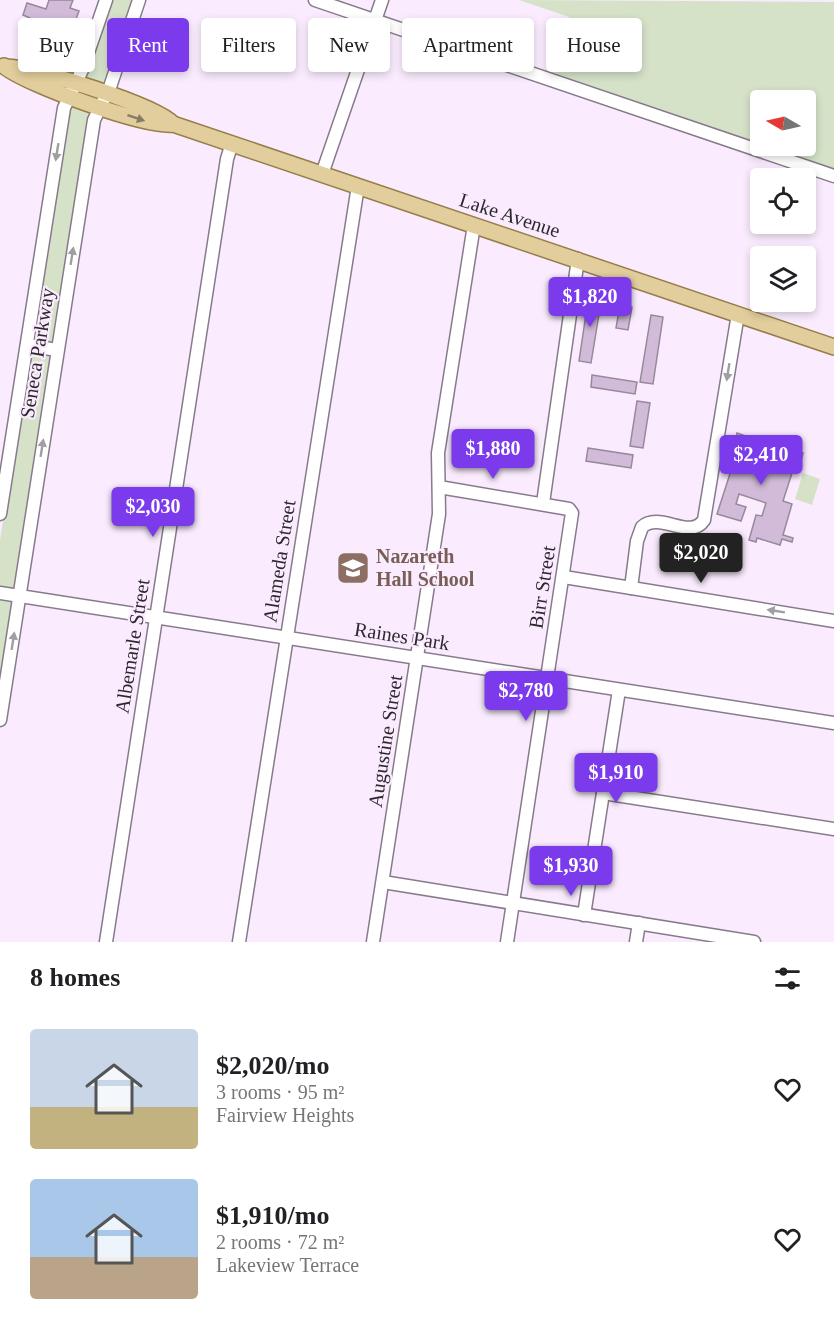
<!DOCTYPE html>
<meta charset="utf-8">
<style>
:root{--surface:#fff;--page:#f6f6f6;--text:#202124;--muted:#757577;--accent:#7c3aed}
body{margin:0;font-family:Georgia,serif;background:var(--page);color:var(--text);height:100vh;display:flex;flex-direction:column;font-size:22px;white-space:nowrap}
*{box-sizing:border-box;margin:0}
p{font-size:20px;color:var(--muted)}
.icon{flex:none;width:33px;height:33px;fill:none;stroke:currentColor;stroke-width:2;stroke-linecap:round;stroke-linejoin:round}
.map{position:relative;height:942px;overflow:hidden}
.sheet{display:flex;flex-direction:column;background:var(--surface);flex:1}
.sheet>*{flex:none}
.guide{position:absolute;left:18px;top:18px;width:798px;height:54px;display:flex;gap:12px}
.needle{width:39px;rotate:279deg}
.fabs{position:absolute;left:750px;top:90px;display:grid;gap:12px}
.fabs a{display:grid;place-items:center;width:66px;height:66px;border-radius:6px;background:var(--surface);box-shadow:0 3px 9px #0003;font-size:30px}
.price{position:absolute;translate:-50% -51px;padding:0 14px;border-radius:6px;background:var(--accent);color:#fff;font-size:20px;line-height:39px;filter:drop-shadow(0 2px 3px #0008)}
.price::after{content:'';position:absolute;left:50%;top:36px;width:18px;height:14px;margin-left:-9px;background:inherit;clip-path:polygon(0 0,100% 0,50% 100%)}
.price.active{background:#222;color:#fff}
ul{padding:0;list-style:none}
li{display:flex;align-items:center;gap:18px;height:150px;padding:0 30px}
li span{display:grid;place-items:center;flex:none;width:168px;height:120px;border-radius:6px;color:#555}
li>.icon{margin-inline-start:auto}
span .icon{width:72px;height:72px;fill:#fffc;stroke-width:1}
li b{font-size:26px}
h2{display:flex;justify-content:space-between;align-items:center;height:72px;padding:0 30px;font-size:26px}
.chip{padding:0 21px;border-radius:6px;background:var(--surface);box-shadow:0 3px 9px #0003;font-size:21px;line-height:54px}
.chip.active{background:var(--accent);color:#fff}
.map>svg:first-child{display:block}
.green{fill:#d5e2c8;fill-rule:evenodd}
.building{fill:#d2bbd9;stroke:#96899a;stroke-width:1.5}
.lines{fill:none;stroke-linecap:round;stroke-linejoin:round}
.minor-casing{stroke:#877b8b;stroke-width:15}
.major-casing{stroke:#967e4b;stroke-width:18}
.minor{stroke:#fff;stroke-width:12}
.major{stroke:#e2ce9c;stroke-width:15}
.oneway{fill:#887b66}
.oneway2{fill:#a09ea1}
.labels{text-anchor:middle;stroke-width:4.5;stroke-linejoin:round;paint-order:stroke}
.street-label{font-size:20px;fill:#2d282f;stroke:#faecfe}
.education-label{font-size:20px;font-weight:bold;fill:#785e54;stroke:#faecfe;text-anchor:start}
</style>
<div class="map">
<svg width="834" height="942" viewBox="0 0 834 942">
<rect width="100%" height="100%" fill="#faecfe"/>
<g class="green">
<path d="M109 0H134L105 83 87 80 84 76Z"/>
<path d="M519 0 834 2V176L550 79 569 17ZM760 100H806V146H760Z"/>
<path d="M69 104 90 112 0 690V540Z"/>
<path d="M803 473 820 479 812 505 795 499Z"/>
</g>
<g class="building">
<path d="M49 0H73L70 8 79 11 71 33 67 32 65 37 48 31 50 27 47 26 45 30 28 24 30 18 23 15 27 3 46 9Z"/>
<path d="M589 294 602 296 591 363 579 361Z"/>
<path d="M620 305 632 307 628 330 616 328Z"/>
<path d="M651 315 663 317 653 384 640 382Z"/>
<path d="M592 375 637 382 635 394 591 387Z"/>
<path d="M637 401 650 403 643 448 630 446Z"/>
<path d="M737 433 789 451V449L803 453 798 472 793 470 783 501 792 504 783 535 793 538 792 542 782 539 780 545 757 538 756 542 749 540 756 515 762 516 766 503 739 494 736 504 746 507 741 521 717 514 737 452 732 451Z"/>
<path d="M588 448 633 455 631 468 586 461Z"/>
</g>
<g class="lines">
<defs>
<g id="minor">
<path d="M315 0 834 176"/>
<path d="M322 174 382 0"/>
<path d="M27 345 57 350"/>
<path d="M439 487 569 509 572 513 507 942"/>
<path d="M543 503 578 259"/>
<path d="M0 514 64 108 82 70 106 0"/>
<path d="M564 577 834 621"/>
<path d="M631 588 637 541 642 527C660 511 690 541 704 520L738 314"/>
<path d="M0 593 834 723"/>
<path d="M0 720 94 120 110 87 139 0"/>
<path d="M603 793 834 829"/>
<path d="M383 882 754 942"/>
<path d="M584 915 619 690"/>
<path d="M106 942 227 159 232 143"/>
<path d="M239 942 358 186"/>
<path d="M373 942 439 514 438 453 474 225"/>
<path d="M636 942 639 923"/>
</g>
<g id="major">
<path d="M4 66C27 85 145 127 173 124L834 347"/>
<path d="M6 67C34 67 155 105 173 124"/>
</g>
</defs>
<use href="#minor" class="minor-casing"/>
<use href="#major" class="major-casing"/>
<use href="#minor" class="minor"/>
<use href="#major" class="major"/>
</g>
<defs><path id="oneway-solid" d="M-6-.8H1V-3.2L6.5 0L1 3.2V.8H-6Z" transform="scale(1.5)"/></defs>
<use class="oneway" href="#oneway-solid" transform="translate(136 118) rotate(18)"/>
<g class="oneway2">
<use href="#oneway-solid" transform="translate(57 152) rotate(99)"/>
<use href="#oneway-solid" transform="translate(72 256) rotate(-81)"/>
<use href="#oneway-solid" transform="translate(728 372) rotate(99)"/>
<use href="#oneway-solid" transform="translate(42 448) rotate(-81)"/>
<use href="#oneway-solid" transform="translate(776 611) rotate(-171)"/>
<use href="#oneway-solid" transform="translate(13 641) rotate(-81)"/>
</g>
<defs>
<symbol id="school-square" viewBox="-11 -11 22 22"><rect x="-9" y="-9" width="18" height="18" rx="4" fill="#8d6e63" stroke="#faecfe"/><path d="M0-5L7-2L0 1L-7-2ZM-4 1L0 2.5L4 1V4Q0 6-4 4Z" fill="#fff"/></symbol>
</defs>
<g fill-rule="evenodd">
<use href="#school-square" x="334" y="549" width="38" height="38"/>
</g>
<g class="labels">
<g class="street-label">
<text transform="translate(510 215) rotate(18)" y="7">Lake Avenue</text>
<text transform="translate(37 353) rotate(-81)" y="7">Seneca Parkway</text>
<text transform="translate(279 561) rotate(-81)" y="7">Alameda Street</text>
<text transform="translate(542 587) rotate(-81)" y="7">Birr Street</text>
<text transform="translate(402 636) rotate(9)" y="7">Raines Park</text>
<text transform="translate(132 646) rotate(-81)" y="7">Albemarle Street</text>
<text transform="translate(385 741) rotate(-81)" y="7">Augustine Street</text>
</g>
<g class="education-label">
<text x="376" y="563">Nazareth<tspan x="376" dy="23">Hall School</tspan></text>
</g>
</g>
</svg>
<div class="fabs">
<a><svg class="needle" viewBox="-14 -14 28 28"><path d="M0-13l5 13h-10z" fill="#e53935"/><path d="M0 13l5-13h-10z" fill="#757577"/></svg></a>
<a><svg class="icon" aria-label="locate" viewBox="0 0 24 24"><circle cx="12" cy="12" r="6"/><path d="M12 2v4M12 18v4M2 12h4M18 12h4"/></svg></a>
<a><svg class="icon" aria-label="layers" viewBox="0 0 24 24"><path d="M12 4l9 5-9 5-9-5zM3 14l9 5 9-5"/></svg></a>
</div>
<b class="price" style="left:590px;top:328px">$1,820</b>
<b class="price" style="left:493px;top:480px">$1,880</b>
<b class="price" style="left:761px;top:486px">$2,410</b>
<b class="price" style="left:153px;top:538px">$2,030</b>
<b class="price active" style="left:701px;top:584px">$2,020</b>
<b class="price" style="left:526px;top:722px">$2,780</b>
<b class="price" style="left:616px;top:804px">$1,910</b>
<b class="price" style="left:571px;top:897px">$1,930</b>
<div class="guide">
<a class="chip">Buy</a>
<a class="chip active">Rent</a>
<a class="chip">Filters</a>
<a class="chip">New</a>
<a class="chip">Apartment</a>
<a class="chip">House</a>
</div>
</div>
<section class="sheet">
<h2>8 homes<svg class="icon" aria-label="filters" viewBox="0 0 24 24"><path d="M4 7h16M4 17h16"/><circle cx="9" cy="7" r="2"/><circle cx="15" cy="17" r="2"/></svg></h2>
<ul>
<li><span style="background:linear-gradient(#c9d6e8 65%,#c2b280 0)"><svg class="icon" aria-label="home" viewBox="0 0 24 24"><path d="M3 11l9-7 9 7M6 9v11h12V9"/></svg></span><div><b>$2,020/mo</b><p>3 rooms · 95 m²</p><p>Fairview Heights</p></div><svg class="icon" aria-label="heart" viewBox="0 0 24 24"><path d="M12 20l-8-8c-3-5 5-10 8-4 3-6 11-1 8 4z"/></svg></li>
<li><span style="background:linear-gradient(#a9c7e8 65%,#b9a48a 0)"><svg class="icon" aria-label="home" viewBox="0 0 24 24"><path d="M3 11l9-7 9 7M6 9v11h12V9"/></svg></span><div><b>$1,910/mo</b><p>2 rooms · 72 m²</p><p>Lakeview Terrace</p></div><svg class="icon" aria-label="heart" viewBox="0 0 24 24"><path d="M12 20l-8-8c-3-5 5-10 8-4 3-6 11-1 8 4z"/></svg></li>
</ul>
</section>
